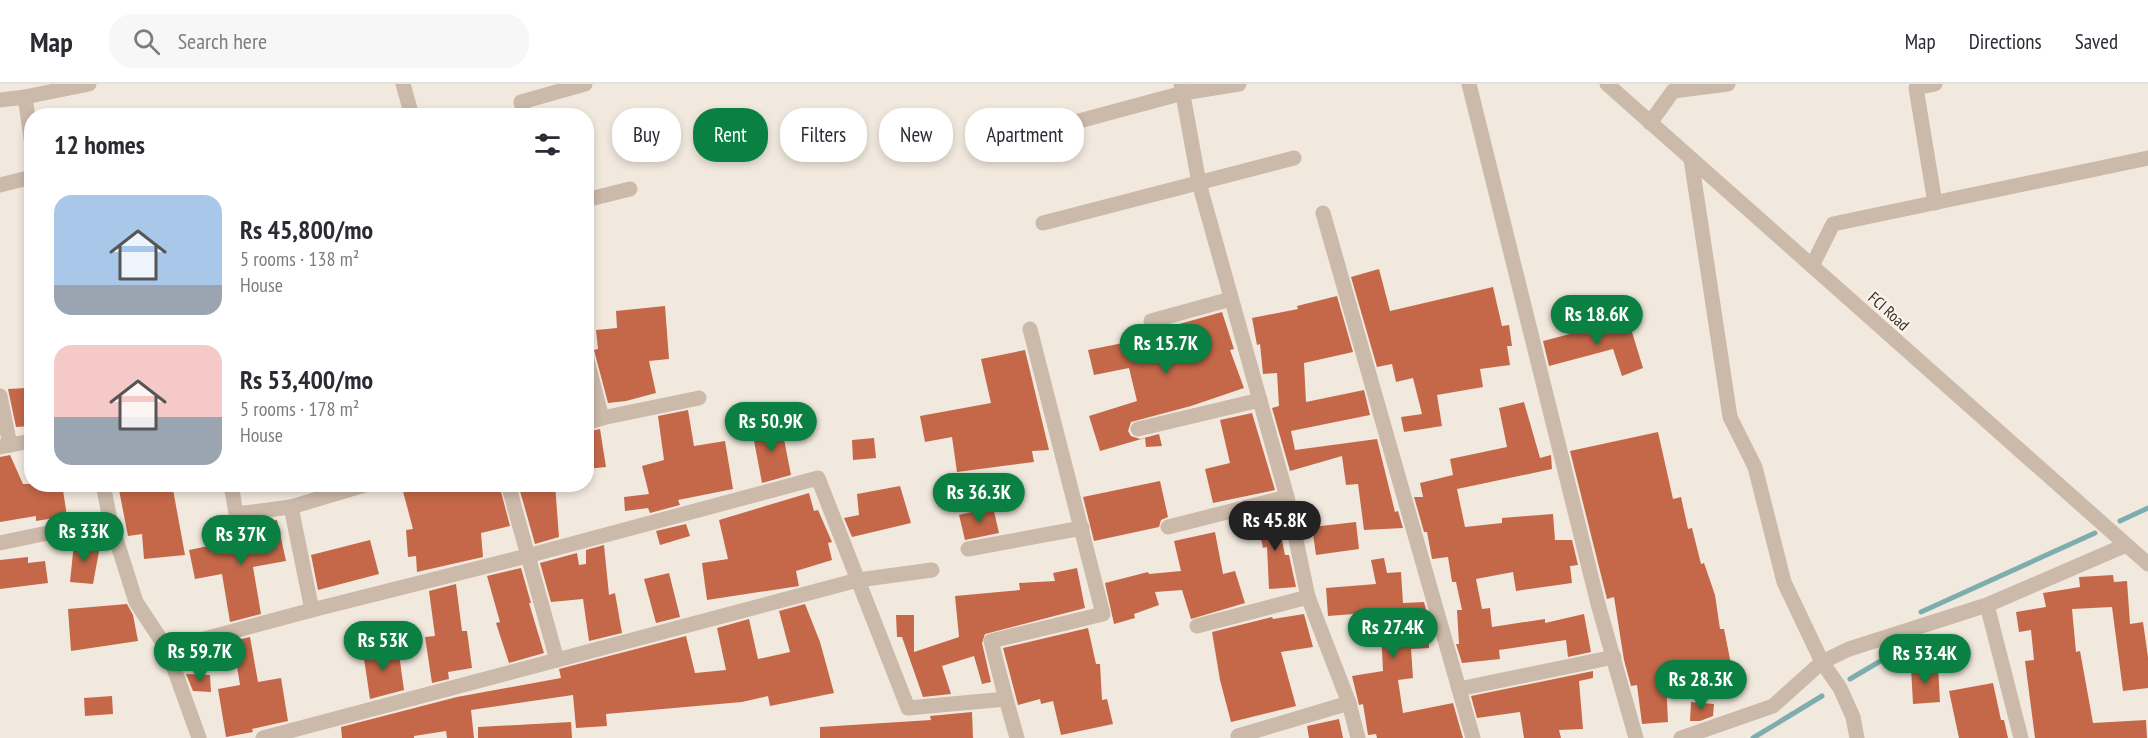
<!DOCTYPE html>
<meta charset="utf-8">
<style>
:root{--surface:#fff;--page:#f7f7f7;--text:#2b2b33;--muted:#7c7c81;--line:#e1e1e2;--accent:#0b8043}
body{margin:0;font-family:"PT Sans Narrow",sans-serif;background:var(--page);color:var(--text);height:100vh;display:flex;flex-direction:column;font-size:22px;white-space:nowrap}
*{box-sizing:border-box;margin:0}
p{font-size:20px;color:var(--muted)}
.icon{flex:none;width:33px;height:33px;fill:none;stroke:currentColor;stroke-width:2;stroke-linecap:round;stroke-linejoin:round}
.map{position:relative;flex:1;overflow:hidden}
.sheet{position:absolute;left:24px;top:24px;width:570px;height:384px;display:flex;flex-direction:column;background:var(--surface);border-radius:24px;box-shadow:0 3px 9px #0003}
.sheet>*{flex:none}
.hud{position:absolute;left:612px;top:24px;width:570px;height:54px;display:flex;gap:12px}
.price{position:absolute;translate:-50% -51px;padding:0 14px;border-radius:21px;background:var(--accent);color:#fff;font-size:20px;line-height:39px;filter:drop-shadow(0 2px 3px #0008)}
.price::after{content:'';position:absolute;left:50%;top:36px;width:18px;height:14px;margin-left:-9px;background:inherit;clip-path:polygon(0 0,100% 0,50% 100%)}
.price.selected{background:#222;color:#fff}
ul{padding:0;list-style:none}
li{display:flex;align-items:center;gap:18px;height:150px;padding:0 30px}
li span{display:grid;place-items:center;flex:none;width:168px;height:120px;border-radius:18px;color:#555}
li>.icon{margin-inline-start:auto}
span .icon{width:72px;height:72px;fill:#fffc;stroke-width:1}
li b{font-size:26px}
h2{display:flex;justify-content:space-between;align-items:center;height:72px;padding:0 30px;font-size:26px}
.chip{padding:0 21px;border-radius:24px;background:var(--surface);box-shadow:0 3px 9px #0003;font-size:21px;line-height:54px}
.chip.selected{background:var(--accent);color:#fff}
header{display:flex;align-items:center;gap:36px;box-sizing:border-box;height:84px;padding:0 30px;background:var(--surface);border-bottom:2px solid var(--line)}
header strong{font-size:28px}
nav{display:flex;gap:33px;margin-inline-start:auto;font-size:21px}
.search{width:420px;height:54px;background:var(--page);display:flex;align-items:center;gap:15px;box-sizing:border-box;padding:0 21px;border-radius:24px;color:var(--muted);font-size:22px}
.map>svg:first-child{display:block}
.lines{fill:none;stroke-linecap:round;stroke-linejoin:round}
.stream{stroke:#7dadaf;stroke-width:5}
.building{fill:#c56849}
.minor{stroke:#cbb9a9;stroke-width:15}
.tertiary{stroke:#cbb9a9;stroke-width:15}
.labels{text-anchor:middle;stroke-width:5;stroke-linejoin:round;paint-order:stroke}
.street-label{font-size:16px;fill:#382e29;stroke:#faf3ea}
</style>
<header>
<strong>Map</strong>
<div class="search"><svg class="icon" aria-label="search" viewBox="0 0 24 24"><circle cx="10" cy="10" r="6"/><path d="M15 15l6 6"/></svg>Search here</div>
<nav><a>Map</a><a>Directions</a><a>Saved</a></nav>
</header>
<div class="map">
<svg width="2148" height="654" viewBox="0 0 2148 654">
<rect width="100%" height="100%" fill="#f2e9de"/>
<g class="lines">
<g class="stream">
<path d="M2120 437 2148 424"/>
<path d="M1921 528 2095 449"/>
<path d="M1850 595 1889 572"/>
<path d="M1753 654 1822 612"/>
</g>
</g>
<g class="building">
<path d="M1379 185 1390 227 1493 203 1502 242 1509 241 1512 262H1507L1510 281 1480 285 1483 303 1437 311 1442 342 1404 348 1401 333 1422 330 1413 294 1396 298 1392 280 1377 283 1351 193Z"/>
<path d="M1337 212 1353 268 1304 279 1306 318 1364 306 1370 331 1291 347 1295 366 1377 355 1395 428 1398 427 1403 444 1364 446 1358 400 1346 401 1342 372 1290 387 1272 324 1279 322 1277 289 1263 290 1260 260 1257 261 1252 234 1298 225 1297 222Z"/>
<path d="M665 222 669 275 649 277 656 309 626 317 608 319 594 266 598 265 596 246 617 244 616 227Z"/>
<path d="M1222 228 1234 265 1230 266 1244 304 1191 322 1131 338 1128 347 1131 352 1140 355 1159 350 1162 362 1146 363 1145 354 1100 367 1089 332 1137 317 1129 284 1094 291 1088 266 1123 259 1122 256Z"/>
<path d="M1628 235 1643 284 1622 292 1613 265 1549 282 1543 257Z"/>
<path d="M1025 266 1049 366 1032 367 1034 378 957 388 952 353 925 358 920 332 991 319 981 275Z"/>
<path d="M26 304V319H32V342L16 343 8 305Z"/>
<path d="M1524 318 1540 374 1551 371 1552 385 1457 405 1465 443 1502 439V434L1553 430 1555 456H1572L1578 481 1570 482 1572 499 1516 507 1513 488 1476 495 1482 525 1490 524 1492 543 1545 535V539L1584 530 1591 568 1568 573 1566 556 1499 566 1500 575 1462 579 1456 560H1459L1457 526H1462L1456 498H1452L1448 473 1432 475 1427 448H1424L1414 413H1423L1420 399 1453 391 1450 375 1507 363 1499 324Z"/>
<path d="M688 326 694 362 725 357 733 405 678 416 680 421 650 429 648 424 625 427 624 413 649 410 642 382 664 376 658 332Z"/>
<path d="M1252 329 1275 406 1213 419 1205 385 1230 379 1220 336Z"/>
<path d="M781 340 791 391 762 399 752 346Z"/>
<path d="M600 345 606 383 586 385V348Z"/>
<path d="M1658 348 1673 415 1681 413 1688 445 1692 444 1701 480 1704 479 1715 511 1720 545H1724L1731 580 1736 579 1742 608 1720 613 1713 580 1675 589 1676 596 1666 597 1668 638 1642 640 1637 601 1631 602 1624 576 1614 513 1607 515 1570 367Z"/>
<path d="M874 354 876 374 853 376 852 356Z"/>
<path d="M10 371 23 400H62L67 432 36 437V432L0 438V373Z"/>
<path d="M1160 397 1168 433 1161 436 1159 443 1094 457 1083 413Z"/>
<path d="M149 400H172L185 471 144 475 142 450 128 452 119 406Z"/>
<path d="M401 400H499L510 442 481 449 483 473 417 488 416 472 408 473 406 446 413 445Z"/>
<path d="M518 400H555L559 453 535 460Z"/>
<path d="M900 402 911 439 852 453 844 434 859 431 857 410Z"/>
<path d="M809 409 814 427 818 426 832 458 828 459 832 476 796 487 799 502 707 516 702 479 728 475 719 436Z"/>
<path d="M993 423 999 449 965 456 959 431Z"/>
<path d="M1276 426 1285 471H1289L1296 503 1269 505 1267 463 1263 464 1256 431Z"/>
<path d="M277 436 286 477 253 483 261 530 230 538 222 490 195 495 189 466 247 454 245 442Z"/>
<path d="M1356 438 1359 465 1316 471 1312 443Z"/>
<path d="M686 440 690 452 660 461 656 447Z"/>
<path d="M1215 448 1223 490 1235 487 1245 519 1191 535 1182 506 1155 508 1159 521 1134 530 1135 534 1114 540 1105 499 1148 488 1149 490 1181 487 1174 457Z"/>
<path d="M370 456 379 490 318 506 311 471Z"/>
<path d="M74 459 100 462 93 500 70 498Z"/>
<path d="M604 461 609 511 615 509 622 549 589 557 583 515 551 518 540 479 577 469 579 481 586 480V466Z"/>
<path d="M28 473V479L45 477 48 499 0 505V476Z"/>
<path d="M1384 474 1387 489 1401 488 1403 519 1424 518 1428 532 1429 564 1411 565 1413 594 1398 596 1403 629 1453 619 1463 654H1377L1376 650 1368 651 1363 620 1359 621 1352 592 1383 587 1380 528 1328 532 1326 504 1376 500 1371 476Z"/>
<path d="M521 484 531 519H529L544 569 509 579 496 539 500 538 487 492Z"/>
<path d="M1077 484 1085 524 985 550 982 559 991 598 982 600 974 572 942 582 951 610 923 613 902 553H897L896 531H914V568L959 553 955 512 1020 506 1019 499 1055 497 1053 489Z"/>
<path d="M669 489 680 533 656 539 644 495Z"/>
<path d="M2113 491 2114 498 2127 497 2130 540 2143 538 2148 573V604L2123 607 2112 523 2072 525 2076 568 2080 567 2093 639 2146 636 2147 654H2035L2025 577 2034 576 2031 546 2019 548 2016 528 2046 523 2043 509 2080 503 2079 493Z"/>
<path d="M456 500 462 547H467L472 584 448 588 449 595 432 599 425 553 435 552 429 507Z"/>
<path d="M127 520 133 531 138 557 71 567 68 525Z"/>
<path d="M805 520 820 558 834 609 770 622 768 612 742 618 606 630 607 642 576 644 573 611 471 626 474 654H447L446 647 414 652V654H342L341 643 457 613 561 594 559 585 686 552 695 589 726 586 717 544 749 535 758 575 790 568 779 527Z"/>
<path d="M1304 530 1313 563 1281 568 1296 622 1231 638 1220 596 1212 548 1272 533 1273 535Z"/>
<path d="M1088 544 1096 580H1100L1102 616 1107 615 1113 640 1061 651 1053 617 1041 620 1040 615 1018 621 1003 564Z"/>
<path d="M250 553 258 598 281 594 288 637 252 645 253 648 226 653 218 605 240 601 233 557Z"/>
<path d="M398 563 404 606 370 615 363 568Z"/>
<path d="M1938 582 1940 618 1913 620 1911 583Z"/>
<path d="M1593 587V594L1579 597 1583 645 1559 646 1561 654H1524L1520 628 1477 634 1471 612Z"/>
<path d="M186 590 210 591 211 608 193 607Z"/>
<path d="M1993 599 2001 636H2004L2008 654H1959L1949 607Z"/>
<path d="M112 612 113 630 85 632 84 614Z"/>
<path d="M1691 618 1714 620 1713 632 1700 637H1690Z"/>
<path d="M972 628 973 654H820V643L931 636 930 632Z"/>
<path d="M1339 635 1343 654H1309L1307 642Z"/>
<path d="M571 638 572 654H478V643Z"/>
</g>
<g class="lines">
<g class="minor">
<path d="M403 0 412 32"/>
<path d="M1181 0 1199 99 1287 413 1308 513 1349 619 1358 654"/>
<path d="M1469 0 1598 520 1636 654"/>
<path d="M1935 0 1916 4 1935 119"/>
<path d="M25 13 89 0"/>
<path d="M0 16 25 13 32 61"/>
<path d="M525 32 521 18 585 0"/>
<path d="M1650 39 1673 7 1728 0"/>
<path d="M1027 51 1183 9 1239 0"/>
<path d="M1691 75 1730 333 1755 383 1784 498 1822 578 1840 604 1853 633 1857 654"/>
<path d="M0 101 32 93"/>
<path d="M586 116 630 105"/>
<path d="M1323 129 1473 654"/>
<path d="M1043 139 1294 74"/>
<path d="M1812 182 1833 140 2148 74"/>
<path d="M1151 237 1231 215"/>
<path d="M586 272 602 334 586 339"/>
<path d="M0 312 10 361"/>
<path d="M602 334 699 314"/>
<path d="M1138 345 1260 316"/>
<path d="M0 363 32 357"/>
<path d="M231 400 236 430 291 423 312 526 527 472 818 394 908 624 1006 615 1017 654"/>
<path d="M508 400 557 576"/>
<path d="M291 423 368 400"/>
<path d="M110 436 136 518 167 565 199 654"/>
<path d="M1168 443 1287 413"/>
<path d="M0 459 110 436 103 400"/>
<path d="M968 465 1082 444"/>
<path d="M1197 542 1308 513"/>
<path d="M167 565 312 526"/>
<path d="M1459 605 1614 573"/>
<path d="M1006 615 991 557 1103 530 1030 245"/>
<path d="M1238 652 1349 619"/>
<path d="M263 654 858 496 932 486"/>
<path d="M1681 654 1773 622 1822 578 1849 565 1987 521"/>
<path d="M2021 654 1987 521 2126 461"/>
</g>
<path class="tertiary" d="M1607 0 2148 480"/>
</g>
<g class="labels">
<g class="street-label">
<text transform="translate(1889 227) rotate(42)" y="6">FCI Road</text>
</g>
</g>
</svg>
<b class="price" style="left:1597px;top:262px">Rs 18.6K</b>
<b class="price" style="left:1166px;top:291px">Rs 15.7K</b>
<b class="price" style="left:771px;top:369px">Rs 50.9K</b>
<b class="price" style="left:979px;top:440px">Rs 36.3K</b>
<b class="price selected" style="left:1275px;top:468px">Rs 45.8K</b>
<b class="price" style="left:84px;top:479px">Rs 33K</b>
<b class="price" style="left:241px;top:482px">Rs 37K</b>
<b class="price" style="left:1393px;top:575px">Rs 27.4K</b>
<b class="price" style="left:383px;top:588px">Rs 53K</b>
<b class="price" style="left:200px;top:599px">Rs 59.7K</b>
<b class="price" style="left:1925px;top:601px">Rs 53.4K</b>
<b class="price" style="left:1701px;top:627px">Rs 28.3K</b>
<div class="hud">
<a class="chip">Buy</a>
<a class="chip selected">Rent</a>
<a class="chip">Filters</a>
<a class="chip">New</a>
<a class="chip">Apartment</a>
</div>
<section class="sheet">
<h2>12 homes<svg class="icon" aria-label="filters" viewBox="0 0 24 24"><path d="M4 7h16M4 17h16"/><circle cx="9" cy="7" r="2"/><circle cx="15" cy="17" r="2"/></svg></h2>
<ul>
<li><span style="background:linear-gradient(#a9c7e8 75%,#9aa5b1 0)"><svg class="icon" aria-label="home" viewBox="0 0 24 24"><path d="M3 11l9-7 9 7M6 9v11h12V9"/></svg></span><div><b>Rs 45,800/mo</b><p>5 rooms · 138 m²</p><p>House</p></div></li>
<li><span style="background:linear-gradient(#f6c9c9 60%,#9aa5b1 0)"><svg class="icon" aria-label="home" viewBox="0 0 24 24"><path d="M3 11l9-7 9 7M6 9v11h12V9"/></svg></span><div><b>Rs 53,400/mo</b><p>5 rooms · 178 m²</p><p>House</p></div></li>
</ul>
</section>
</div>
